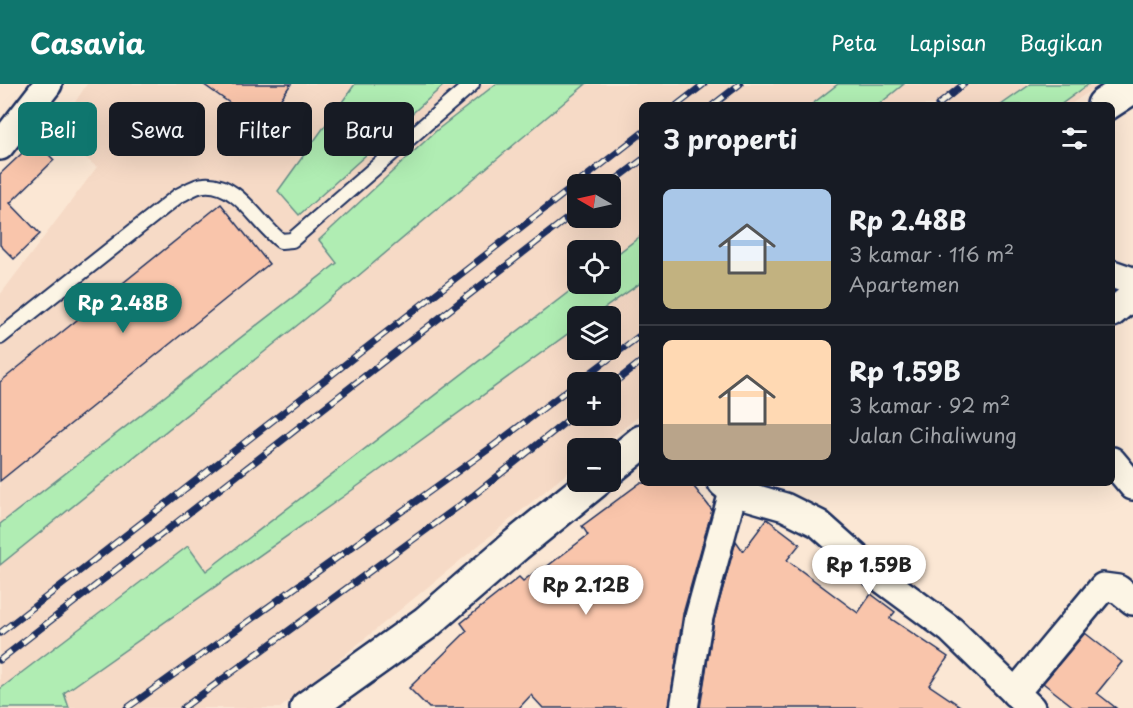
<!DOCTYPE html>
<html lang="id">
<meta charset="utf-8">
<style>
:root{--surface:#171b24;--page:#242831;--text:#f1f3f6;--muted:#9ea1a6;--line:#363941;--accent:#0f766e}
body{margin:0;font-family:"Playpen Sans",sans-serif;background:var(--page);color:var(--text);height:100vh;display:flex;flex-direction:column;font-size:22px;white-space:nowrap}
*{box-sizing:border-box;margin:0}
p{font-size:20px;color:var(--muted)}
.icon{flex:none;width:33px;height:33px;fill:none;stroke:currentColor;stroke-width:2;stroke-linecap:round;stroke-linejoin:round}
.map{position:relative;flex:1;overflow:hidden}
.details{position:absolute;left:639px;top:18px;width:476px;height:384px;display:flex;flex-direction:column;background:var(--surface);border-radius:9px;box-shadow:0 6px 24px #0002}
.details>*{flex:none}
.top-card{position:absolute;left:18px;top:18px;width:531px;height:54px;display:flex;gap:12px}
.needle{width:39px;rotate:279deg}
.tools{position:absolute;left:567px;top:90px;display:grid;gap:12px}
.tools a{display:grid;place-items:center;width:54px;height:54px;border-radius:9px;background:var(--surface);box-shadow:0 6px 24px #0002;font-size:30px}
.price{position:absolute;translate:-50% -51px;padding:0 14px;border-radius:21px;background:#fff;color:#222;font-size:20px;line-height:39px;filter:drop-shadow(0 2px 3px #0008)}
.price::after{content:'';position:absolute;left:50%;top:36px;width:18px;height:14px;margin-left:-9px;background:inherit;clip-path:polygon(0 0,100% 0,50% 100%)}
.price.current{background:var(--accent);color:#fff}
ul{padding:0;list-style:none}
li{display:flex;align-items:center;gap:18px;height:150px;padding:0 24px}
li+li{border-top:2px solid var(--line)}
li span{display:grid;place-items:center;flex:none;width:168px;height:120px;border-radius:9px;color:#555}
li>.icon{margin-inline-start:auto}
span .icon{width:72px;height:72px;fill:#fffc;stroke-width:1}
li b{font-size:26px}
h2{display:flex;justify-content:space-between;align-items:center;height:72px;padding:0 24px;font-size:26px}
.chip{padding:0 21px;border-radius:9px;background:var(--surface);box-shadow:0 6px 24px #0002;font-size:21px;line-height:54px}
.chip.current{background:var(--accent);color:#fff}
header{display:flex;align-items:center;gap:36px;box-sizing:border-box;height:84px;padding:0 30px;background:var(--accent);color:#fff}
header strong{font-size:28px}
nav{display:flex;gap:33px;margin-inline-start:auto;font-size:21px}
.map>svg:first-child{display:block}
.built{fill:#f6dac6;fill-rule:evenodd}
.green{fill:#b0edb3;stroke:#668e88;stroke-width:1.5}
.building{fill:#f9c5ab;stroke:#1b2f5e;stroke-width:1.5}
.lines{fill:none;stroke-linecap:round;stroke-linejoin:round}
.service-casing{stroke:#1b2f5e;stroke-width:18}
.minor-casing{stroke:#1b2f5e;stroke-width:32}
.trunk-casing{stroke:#1b2f5e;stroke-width:38}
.service{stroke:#fcf5e5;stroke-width:14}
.minor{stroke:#fcf5e5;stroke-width:27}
.trunk{stroke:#fcf5e5;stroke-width:33}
.rail-casing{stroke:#1b2f5e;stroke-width:7}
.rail{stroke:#fcf5e5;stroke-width:4.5;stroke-dasharray:14;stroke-linecap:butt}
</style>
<header>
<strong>Casavia</strong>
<nav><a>Peta</a><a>Lapisan</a><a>Bagikan</a></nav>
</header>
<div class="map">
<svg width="1133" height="624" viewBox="0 0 1133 624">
<rect width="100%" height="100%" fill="#fbe7d4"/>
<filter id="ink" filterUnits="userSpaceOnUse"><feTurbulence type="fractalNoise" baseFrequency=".0167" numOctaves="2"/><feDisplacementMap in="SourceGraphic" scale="12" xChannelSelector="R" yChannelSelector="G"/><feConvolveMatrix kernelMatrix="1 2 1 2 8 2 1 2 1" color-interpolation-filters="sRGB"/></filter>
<g filter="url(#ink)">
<path class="built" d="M87 0H1099L1070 21H642V330L598 364H578L577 381 280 624H7L0 614V211L97 83 54 50ZM578 100H610V134H578ZM578 166H610V200H578ZM578 232H610V266H578ZM578 298H610V332H578Z"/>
<g class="green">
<path d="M355 0H445L299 131 278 107Z"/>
<path d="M496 0H586L351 198 0 481V440L337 179 319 156 437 46Z"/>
<path d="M838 0H904L878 21H811Z"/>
<path d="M1031 0H1089L1060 21H1001Z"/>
<path d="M642 151V198L593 232H578L577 243 344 412 64 609 69 624H0V605L188 462 206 487 579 200H610L611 175Z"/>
</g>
<g class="building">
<path d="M203 0H291L262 42Z"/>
<path d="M35 57 54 76 10 119 40 150 14 175 0 161V90Z"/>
<path d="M221 120 269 180 0 397V298Z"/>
<path d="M640 399H691L712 426 683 530 669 624H543L531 611 519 624H429L409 604 467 547 461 539 519 493 523 497 539 485 541 487 588 451 582 442Z"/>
<path d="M767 435 800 460 787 476 858 529 871 510 895 528 890 534 948 573 929 601 963 624H700L714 536 736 457 743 467Z"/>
<path d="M1085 549 1122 578 1097 609 1116 624H1075L1043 599Z"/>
</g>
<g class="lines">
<defs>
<path id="service" d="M0 253 178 112C185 109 196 101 204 101 238 98 258 140 281 157L292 156 472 0"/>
<g id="minor">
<path d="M0 62 48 0"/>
<path d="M1112 190 1132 197 1133 201"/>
<path d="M1112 229 1131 213 1133 207"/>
<path d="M1112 377 1133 402"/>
<path d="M722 399 733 408 785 423 819 440 874 489 951 546 1031 624"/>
<path d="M1015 609 1103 503 1118 505 1133 517"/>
<path d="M684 624 699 533 733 408"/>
</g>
<g id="trunk">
<path d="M1104 21 1133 2"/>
<path d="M610 384 642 358"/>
<path d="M307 624 426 539 516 461 594 398"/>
</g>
</defs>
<use href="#service" class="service-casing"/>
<use href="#minor" class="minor-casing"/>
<use href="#trunk" class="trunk-casing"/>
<use href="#service" class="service"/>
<use href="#minor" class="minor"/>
<use href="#trunk" class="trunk"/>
<defs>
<g id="rail">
<path d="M677 21 704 0"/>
<path d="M713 21 740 0"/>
<path d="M938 21 964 0"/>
<path d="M610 100 642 76"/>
<path d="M610 302 642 277"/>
<path d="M0 549 642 49"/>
<path d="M0 576 578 126"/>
<path d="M127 624 489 365 642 250"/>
<path d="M183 624 474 411 578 328"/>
</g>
</defs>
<use href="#rail" class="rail-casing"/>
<use href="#rail" class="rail"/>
</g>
</g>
</svg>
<div class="tools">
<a><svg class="needle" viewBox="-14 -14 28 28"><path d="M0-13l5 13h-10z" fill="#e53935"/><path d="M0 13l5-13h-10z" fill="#9ea1a6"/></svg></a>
<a><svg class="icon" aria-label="locate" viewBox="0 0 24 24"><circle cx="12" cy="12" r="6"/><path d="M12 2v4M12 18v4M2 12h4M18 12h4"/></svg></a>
<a><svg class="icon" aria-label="layers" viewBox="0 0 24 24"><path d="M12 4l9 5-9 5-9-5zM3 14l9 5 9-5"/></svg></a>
<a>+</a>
<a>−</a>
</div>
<b class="price current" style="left:123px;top:250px">Rp 2.48B</b>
<b class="price" style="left:869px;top:512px">Rp 1.59B</b>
<b class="price" style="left:586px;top:532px">Rp 2.12B</b>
<div class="top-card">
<a class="chip current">Beli</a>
<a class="chip">Sewa</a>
<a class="chip">Filter</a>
<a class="chip">Baru</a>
</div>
<section class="details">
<h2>3 properti<svg class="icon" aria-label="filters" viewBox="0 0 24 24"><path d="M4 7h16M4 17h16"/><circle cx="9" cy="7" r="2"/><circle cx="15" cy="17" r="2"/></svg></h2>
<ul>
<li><span style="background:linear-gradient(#a9c7e8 60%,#c2b280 0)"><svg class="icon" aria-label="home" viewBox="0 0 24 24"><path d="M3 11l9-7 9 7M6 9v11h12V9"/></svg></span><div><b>Rp 2.48B</b><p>3 kamar · 116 m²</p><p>Apartemen</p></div></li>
<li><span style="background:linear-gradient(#ffd9b3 70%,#b9a48a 0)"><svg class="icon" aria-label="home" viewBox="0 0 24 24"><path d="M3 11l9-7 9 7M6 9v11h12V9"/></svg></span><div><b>Rp 1.59B</b><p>3 kamar · 92 m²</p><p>Jalan Cihaliwung</p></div></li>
</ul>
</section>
</div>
